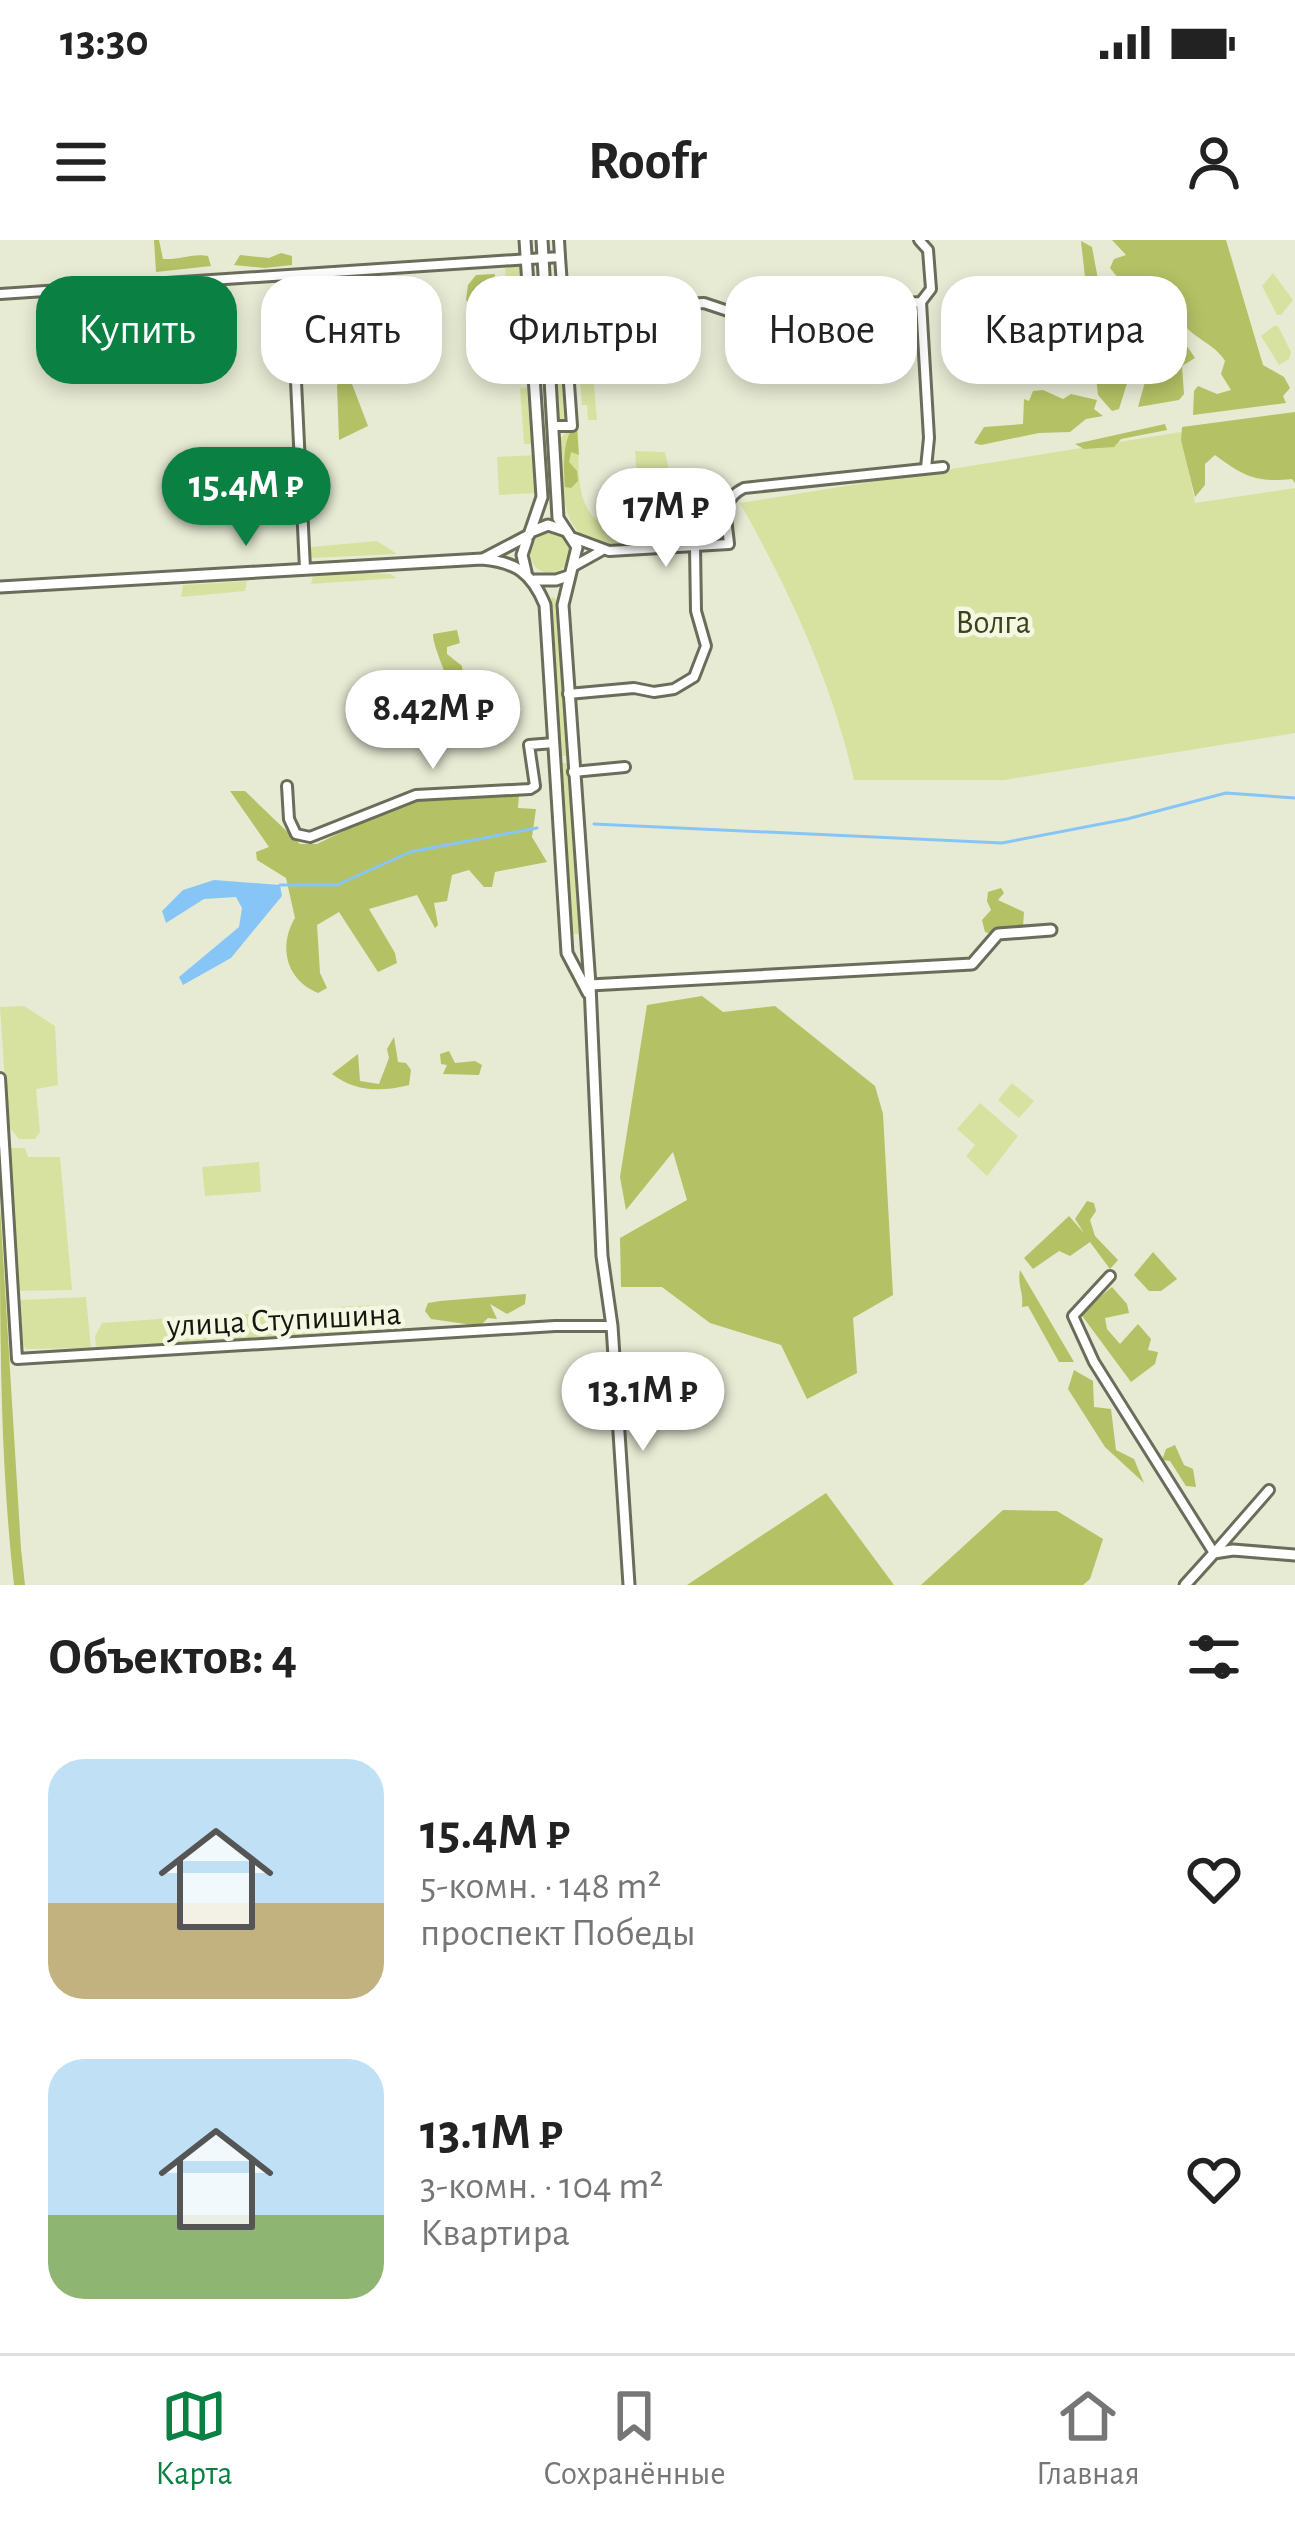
<!DOCTYPE html>
<html lang="ru">
<meta charset="utf-8">
<style>
:root{--surface:#fff;--page:#f2f2f2;--text:#222;--muted:#767676;--line:#e0e0e0;--accent:#0b8043}
body{margin:0;font-family:"Alegreya Sans",sans-serif;background:var(--page);color:var(--text);height:100vh;display:flex;flex-direction:column;font-size:45px;white-space:nowrap}
*{box-sizing:border-box;margin:0}
p{font-size:39px;color:var(--muted)}
.icon{flex:none;width:66px;height:66px;fill:none;stroke:currentColor;stroke-width:2;stroke-linecap:round;stroke-linejoin:round}
.map{position:relative;height:1345px;overflow:hidden}
.side{display:flex;flex-direction:column;background:var(--surface);flex:1}
.side>*{flex:none}
.guide{position:absolute;left:36px;top:36px;width:1224px;height:108px;display:flex;gap:24px}
.price{position:absolute;translate:-50% -102px;padding:0 27px;border-radius:42px;background:#fff;color:#222;font-size:39px;line-height:78px;filter:drop-shadow(0 3px 6px #0008)}
.price::after{content:'';position:absolute;left:50%;top:72px;width:36px;height:27px;margin-left:-18px;background:inherit;clip-path:polygon(0 0,100% 0,50% 100%)}
.price.active{background:var(--accent);color:#fff}
ul{padding:0;list-style:none}
li{display:flex;align-items:center;gap:36px;height:300px;padding:0 48px}
li span{display:grid;place-items:center;flex:none;width:336px;height:240px;border-radius:36px;color:#555}
li>.icon{margin-inline-start:auto}
span .icon{width:144px;height:144px;fill:#fffc;stroke-width:1}
li b{font-size:51px}
h2{display:flex;justify-content:space-between;align-items:center;height:144px;padding:0 48px;font-size:51px}
.tag{padding:0 42px;border-radius:36px;background:var(--surface);box-shadow:0 6px 18px #0003;font-size:42px;line-height:108px}
.tag.active{background:var(--accent);color:#fff}
.status{display:flex;justify-content:space-between;align-items:center;height:84px;padding:0 60px;background:var(--surface);direction:ltr}
.status svg{height:33px;fill:currentColor}
header{display:flex;justify-content:space-between;align-items:center;height:156px;padding:0 48px;background:var(--surface);font-size:54px;font-weight:600}
.tabs{display:flex;justify-content:space-around;align-items:center;height:168px;border-top:3px solid var(--line);background:var(--surface);font-size:33px;color:var(--muted)}
.tabs a{display:grid;justify-items:center;gap:6px}
.tabs .active{color:var(--accent)}
.map>svg:first-child{display:block}
.green{fill:#d7e2a1}
.forest{fill:#b4c164}
.water{fill:#87c5f7}
.lines{fill:none;stroke-linecap:round;stroke-linejoin:round}
.stream{stroke:#87c5f7;stroke-width:3}
.minor-casing{stroke:#6a6d5a;stroke-width:14}
.tertiary-casing{stroke:#6a6d5a;stroke-width:15}
.minor{stroke:#fff;stroke-width:8}
.tertiary{stroke:#fff;stroke-width:9}
.labels{text-anchor:middle;stroke-width:9;stroke-linejoin:round;paint-order:stroke}
.park-label{font-size:33px;fill:#3d421b;stroke:#f4f8e2}
.street-label{font-size:33px;fill:#161810;stroke:#f4f8e2}
</style>
<div class="status"><b>13:30</b><svg viewBox="0 0 49 12"><path d="M0 12V9h3v3zM5 12V6h3v6zM10 12V3h3v9zM15 12V0h3v12zM26 1h20v11H26zM47 4h2v5h-2z"/></svg></div>
<header><svg class="icon" aria-label="menu" viewBox="0 0 24 24"><path d="M4 6h16M4 12h16M4 18h16"/></svg>Roofr<svg class="icon" aria-label="person" viewBox="0 0 24 24"><circle cx="12" cy="8" r="4"/><path d="M4 21q1-7 8-7t8 7"/></svg></header>
<div class="map">
<svg width="1295" height="1345" viewBox="0 0 1295 1345">
<rect width="100%" height="100%" fill="#e7ebd4"/>
<g class="green">
<path d="M524 24 532 142 512 143 505 25Z"/>
<path d="M1273 33 1293 60 1281 75H1277L1262 46Z"/>
<path d="M562 77 569 183H564L559 179 553 93Z"/>
<path d="M1274 86H1278L1291 112 1289 119 1279 125 1261 96Z"/>
<path d="M389 104 391 121 353 125 352 108Z"/>
<path d="M591 112 597 180H588L587 165H582L578 113Z"/>
<path d="M533 147 535 204H524L520 148Z"/>
<path d="M570 188H578C580 223 571 273 610 288L718 280 724 282V294L604 305C555 296 563 238 560 199Z"/>
<path d="M1181 192 1195 263 1295 248V493L1004 540H854C832 442 789 350 740 263Z"/>
<path d="M635 211 665 212 671 239 637 240Z"/>
<path d="M536 215 538 253 499 255 497 217Z"/>
<circle cx="550" cy="313" r="20"/>
<path d="M377 301 397 314 311 318V307Z"/>
<path d="M358 333 390 334 397 338 311 344 313 336Z"/>
<path d="M247 341 245 351 181 357 183 345Z"/>
<path d="M553 357 557 360 566 516H560L549 359Z"/>
<path d="M560 523H567L579 694H571Z"/>
<path d="M24 766 55 786 58 845 36 849 40 892 35 899H19L8 886 0 767Z"/>
<path d="M1012 843 1034 861 1019 878 998 860Z"/>
<path d="M980 863 1018 896 987 936 966 916 975 905 957 889Z"/>
<path d="M9 908H25L28 917H60L72 1050 17 1051Z"/>
<path d="M259 922 261 952 205 956 202 927Z"/>
<path d="M86 1057 91 1108 26 1109 21 1102 19 1060Z"/>
<path d="M374 1065V1087L369 1092 321 1093V1081L330 1080 337 1067Z"/>
<path d="M292 1072 314 1084 312 1095 232 1100 223 1090 222 1075Z"/>
<path d="M216 1075V1088L206 1101 96 1107 95 1096 102 1083Z"/>
</g>
<g class="forest">
<path d="M154 0H159L163 19C179 20 194 13 208 16L211 26 156 32Z"/>
<path d="M1112 0H1226L1263 125 1284 137 1290 148 1283 156 1286 163 1193 175 1194 151 1198 146 1217 154 1231 150 1221 134 1225 121C1216 105 1195 99 1182 83L1179 94 1195 118 1182 126 1184 154 1179 160 1138 167 1145 142 1172 121V104L1143 106 1133 96 1144 88 1141 66 1110 28 1114 19 1126 15Z"/>
<path d="M1081 1 1092 7 1104 72 1118 99 1128 140 1119 169 1112 171 1098 155Z"/>
<path d="M281 13 292 16V25L265 28 234 25 240 15 269 18Z"/>
<path d="M495 34 492 56 499 63 492 69 497 79 486 86 494 91 502 78 514 87 496 102 494 129 503 124 497 139 486 140 477 113 481 106 478 86 482 74 466 60 468 45 476 35Z"/>
<path d="M344 123 368 186 339 200 337 145 341 142 336 137 337 126Z"/>
<path d="M1043 150 1063 159 1071 154 1097 160 1094 169 1103 176 1086 179 1070 192 1039 193 981 205 974 203 984 187 1023 184 1024 159 1029 161 1033 151Z"/>
<path d="M1295 172V243L1292 239C1257 243 1243 236 1215 215L1205 224V245L1195 257 1181 200 1182 187Z"/>
<path d="M1165 184 1167 190 1121 199 1114 207 1084 209 1075 204Z"/>
<path d="M572 188 577 189 579 215 571 212 569 222 577 231 578 241 571 248 565 247C564 227 562 206 572 188Z"/>
<path d="M457 390 460 403 447 407V414L462 426 464 470C456 460 432 406 433 394Z"/>
<path d="M230 551H245L300 604H317L413 557 519 555 518 568 536 569 532 597 547 622 495 632 492 647H484L469 630 452 635 447 661 434 663 438 685 435 688 417 655 369 669 395 713 397 723 378 732 339 672 317 685 320 733 327 748 318 753C286 740 278 706 295 678L286 638 257 620 256 612 269 607Z"/>
<path d="M1001 648 1004 653 998 660 1024 672 1023 687 1007 696 1001 689 999 696 985 692 982 680 991 670 987 661 988 652Z"/>
<path d="M702 756 723 772 775 766 875 846 883 874 893 1055 853 1078 857 1133 807 1159 781 1105 710 1083 662 1047H621L620 998 687 960 673 912 626 970 620 937 647 765Z"/>
<path d="M394 797 398 822 406 823 411 830 409 845C382 852 355 852 332 834L358 814 360 841 379 844 389 818 387 809Z"/>
<path d="M449 811 455 823 475 821 482 825 479 835 443 834 447 825 441 824 440 814Z"/>
<path d="M1087 961 1094 963 1096 971 1090 980 1095 996 1118 1020 1110 1029 1090 1002 1070 1016 1059 1011 1033 1029 1024 1018 1069 976 1084 993 1075 979Z"/>
<path d="M0 967 21 1309 25 1345H14C0 1220 0 1093 0 967Z"/>
<path d="M1153 1012 1177 1039 1161 1051H1149L1134 1035Z"/>
<path d="M1020 1030 1074 1122H1059L1028 1066 1022 1067C1024 1053 1017 1045 1020 1030Z"/>
<path d="M1112 1047 1127 1064 1129 1073 1105 1078 1107 1089 1120 1104 1138 1084 1151 1099 1148 1110 1158 1112 1155 1124 1131 1142 1080 1073Z"/>
<path d="M526 1054 525 1064 507 1074 490 1064 497 1079 488 1078 480 1086 431 1079 425 1071 428 1063 440 1061Z"/>
<path d="M1074 1130 1093 1141 1094 1167 1111 1169 1116 1210 1134 1219 1144 1243 1105 1207 1068 1149Z"/>
<path d="M1175 1205 1184 1225 1193 1229 1196 1247 1186 1246 1170 1221 1162 1220 1166 1209Z"/>
<path d="M826 1253 894 1345H687Z"/>
<path d="M1003 1270 1057 1271 1103 1299 1090 1339 1083 1345H921Z"/>
</g>
<path class="water" d="M214 640 280 645 282 656 231 718 183 745 179 737 239 687 242 668 236 657 204 659 166 683 162 671 183 650Z"/>
<g class="lines">
<g class="stream">
<path d="M594 584 1002 603 1127 579 1226 553 1295 558"/>
<path d="M280 645H337L410 612 537 588"/>
</g>
<defs>
<g id="minor">
<path d="M291 37 305 329"/>
<path d="M0 54 560 17 559 0"/>
<path d="M921 62 929 198 926 228"/>
<path d="M547 70 704 63 734 73 921 62 931 49 928 10 919 0"/>
<path d="M553 186H572L560 17"/>
<path d="M574 298 609 311 729 304C727 280 719 260 744 248L943 227"/>
<path d="M574 326 601 311"/>
<path d="M568 454 634 448 654 452 674 449 694 437 706 406 696 371 695 307"/>
<path d="M573 532 625 527"/>
<path d="M287 546 289 579 296 594 310 597 416 555 530 549 535 546 529 505 554 503"/>
<path d="M0 838 17 1119 555 1086H612"/>
<path d="M1110 1036 1073 1076 1094 1122 1214 1313 1269 1250"/>
</g>
<g id="tertiary">
<path d="M542 0 558 278 577 307 563 365 590 745 602 1016 612 1086 629 1345"/>
<path d="M533 291 548 285 566 291"/>
<path d="M485 318 529 295 542 257 525 0"/>
<path d="M526 332 522 315 527 300"/>
<path d="M535 340H556L568 336"/>
<path d="M0 347 482 319C516 322 532 333 545 365L567 713 588 753"/>
<path d="M590 745 972 724 998 694 1051 690"/>
<path d="M1185 1345 1214 1313 1233 1310 1295 1315"/>
</g>
</defs>
<use href="#minor" class="minor-casing"/>
<use href="#tertiary" class="tertiary-casing"/>
<use href="#minor" class="minor"/>
<use href="#tertiary" class="tertiary"/>
</g>
<g class="labels">
<g class="park-label">
<text x="993" y="393">Волга</text>
</g>
<g class="street-label">
<text transform="translate(284 1078) rotate(-3)" y="12">улица Ступишина</text>
</g>
</g>
</svg>
<b class="price active" style="left:246px;top:309px">15.4M ₽</b>
<b class="price" style="left:666px;top:330px">17M ₽</b>
<b class="price" style="left:433px;top:532px">8.42M ₽</b>
<b class="price" style="left:643px;top:1214px">13.1M ₽</b>
<div class="guide">
<a class="tag active">Купить</a>
<a class="tag">Снять</a>
<a class="tag">Фильтры</a>
<a class="tag">Новое</a>
<a class="tag">Квартира</a>
</div>
</div>
<section class="side">
<h2>Объектов: 4<svg class="icon" aria-label="filters" viewBox="0 0 24 24"><path d="M4 7h16M4 17h16"/><circle cx="9" cy="7" r="2"/><circle cx="15" cy="17" r="2"/></svg></h2>
<ul>
<li><span style="background:linear-gradient(#bfe0f5 60%,#c2b280 0)"><svg class="icon" aria-label="home" viewBox="0 0 24 24"><path d="M3 11l9-7 9 7M6 9v11h12V9"/></svg></span><div><b>15.4M ₽</b><p>5-комн. · 148 m²</p><p>проспект Победы</p></div><svg class="icon" aria-label="heart" viewBox="0 0 24 24"><path d="M12 20l-8-8c-3-5 5-10 8-4 3-6 11-1 8 4z"/></svg></li>
<li><span style="background:linear-gradient(#bfe0f5 65%,#8fb573 0)"><svg class="icon" aria-label="home" viewBox="0 0 24 24"><path d="M3 11l9-7 9 7M6 9v11h12V9"/></svg></span><div><b>13.1M ₽</b><p>3-комн. · 104 m²</p><p>Квартира</p></div><svg class="icon" aria-label="heart" viewBox="0 0 24 24"><path d="M12 20l-8-8c-3-5 5-10 8-4 3-6 11-1 8 4z"/></svg></li>
</ul>
</section>
<nav class="tabs">
<a class="active"><svg class="icon" aria-label="map" viewBox="0 0 24 24"><path d="M3 6l6-2 6 2 6-2v14l-6 2-6-2-6 2zM9 4v14M15 6v14"/></svg>Карта</a>
<a><svg class="icon" aria-label="saved" viewBox="0 0 24 24"><path d="M7 4h10v16l-5-4-5 4z"/></svg>Сохранённые</a>
<a><svg class="icon" aria-label="home" viewBox="0 0 24 24"><path d="M3 11l9-7 9 7M6 9v11h12V9"/></svg>Главная</a>
</nav>
